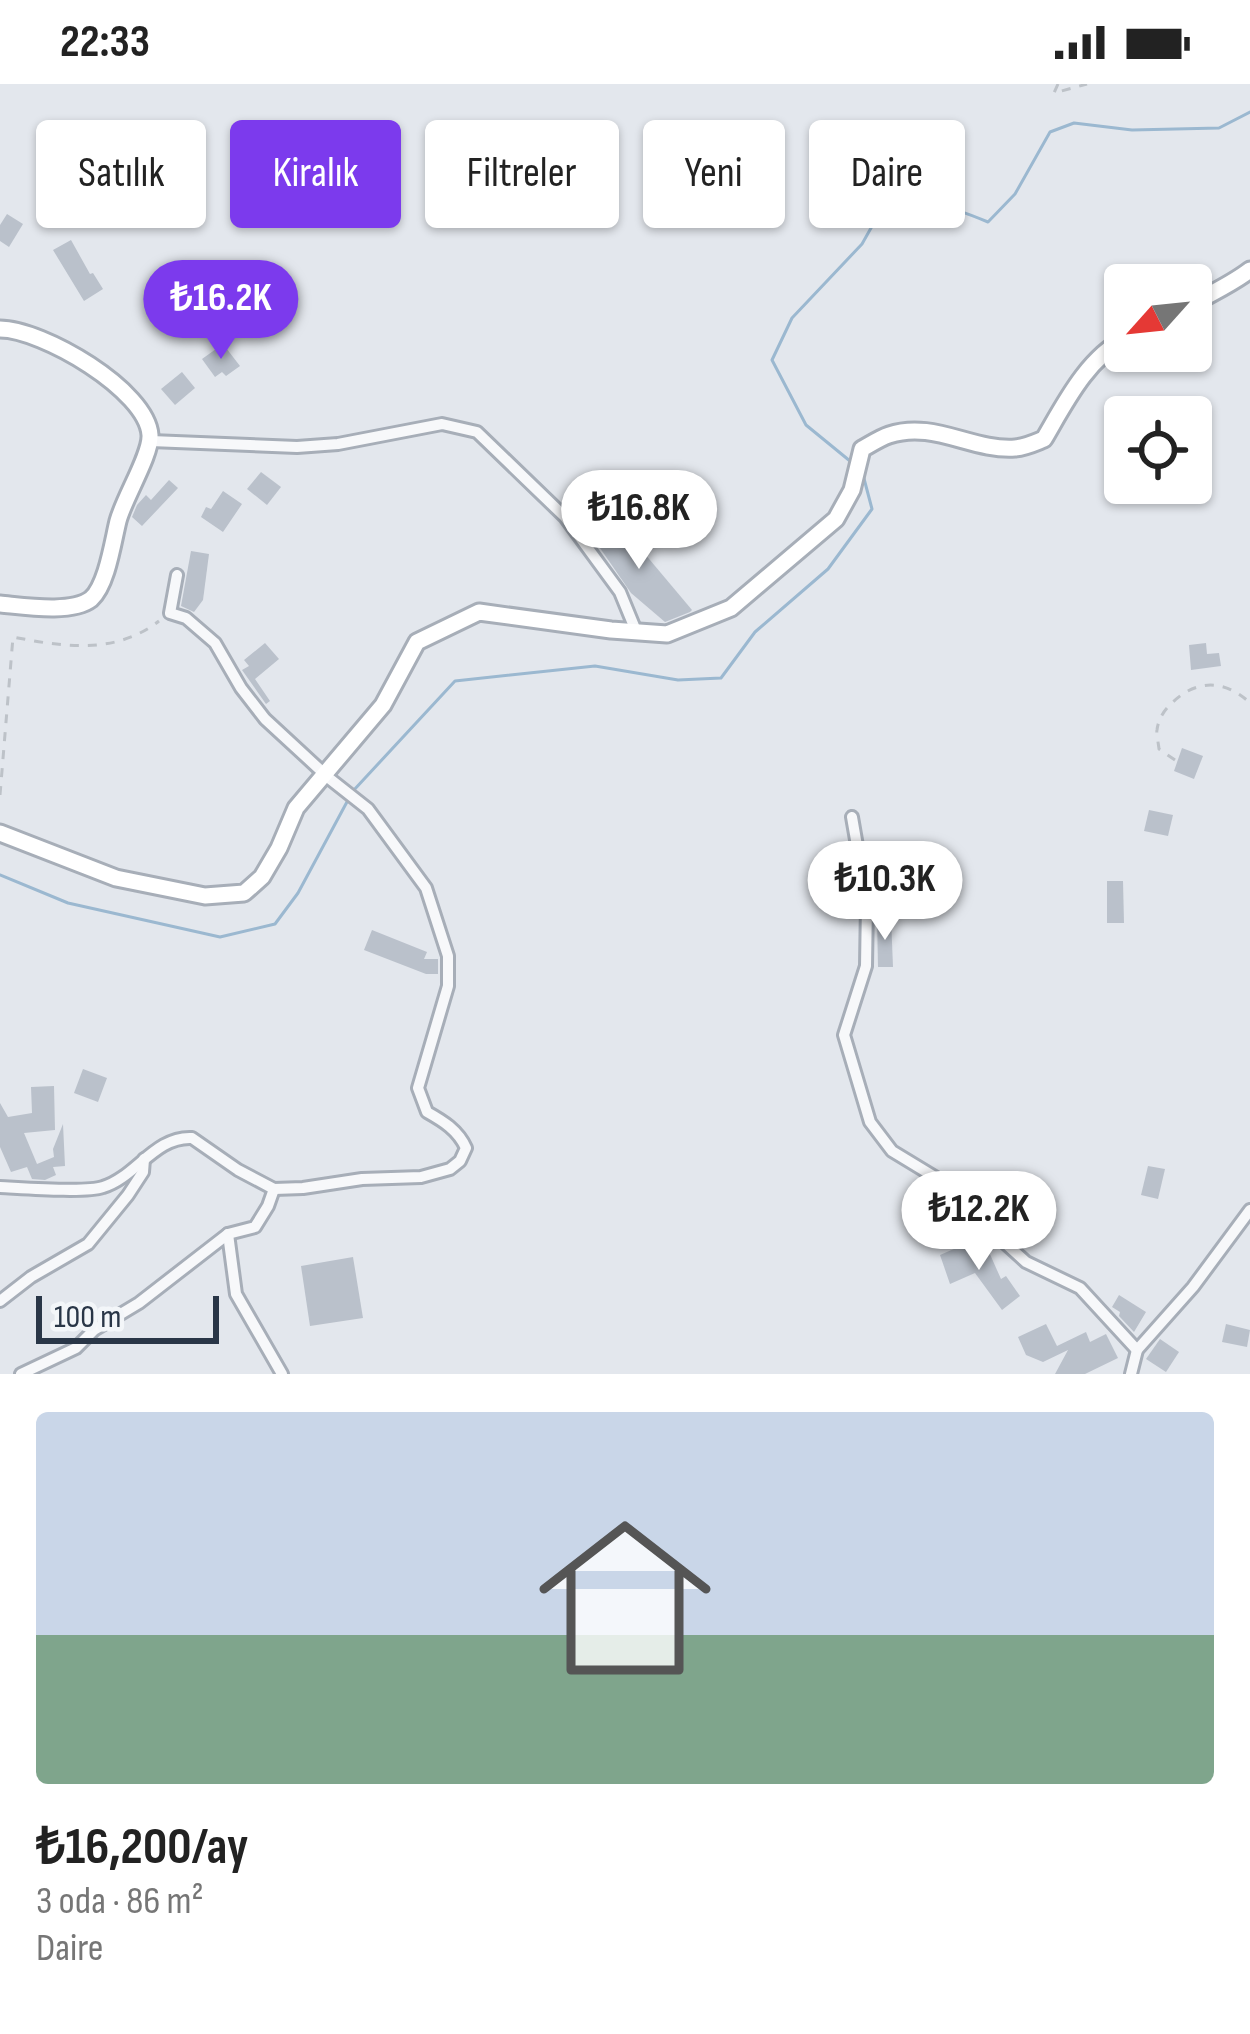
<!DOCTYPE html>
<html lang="tr">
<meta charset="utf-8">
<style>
:root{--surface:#fff;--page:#f6f6f6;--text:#222;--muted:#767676;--accent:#7c3aed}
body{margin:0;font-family:"Sofia Sans Condensed",sans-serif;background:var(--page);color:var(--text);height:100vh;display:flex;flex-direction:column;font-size:45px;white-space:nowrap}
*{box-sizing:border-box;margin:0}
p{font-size:39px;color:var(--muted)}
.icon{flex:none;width:66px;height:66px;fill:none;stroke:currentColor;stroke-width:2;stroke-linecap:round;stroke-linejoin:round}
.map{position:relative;height:1290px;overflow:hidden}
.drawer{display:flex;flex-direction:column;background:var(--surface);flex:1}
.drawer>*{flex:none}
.guide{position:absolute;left:36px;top:36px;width:1179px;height:108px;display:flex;gap:24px}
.needle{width:78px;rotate:243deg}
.fabs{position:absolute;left:1104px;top:180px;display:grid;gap:24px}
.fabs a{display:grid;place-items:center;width:108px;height:108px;border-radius:12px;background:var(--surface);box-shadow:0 3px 9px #0004;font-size:60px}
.scale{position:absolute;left:36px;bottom:30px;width:183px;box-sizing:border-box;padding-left:12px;border:6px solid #293647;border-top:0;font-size:33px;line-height:42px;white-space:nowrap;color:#293647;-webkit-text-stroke:9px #f3f6f9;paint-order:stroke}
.price{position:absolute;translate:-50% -102px;padding:0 27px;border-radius:42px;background:#fff;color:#222;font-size:39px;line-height:78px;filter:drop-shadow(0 3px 6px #0008)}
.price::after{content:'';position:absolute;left:50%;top:72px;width:36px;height:27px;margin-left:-18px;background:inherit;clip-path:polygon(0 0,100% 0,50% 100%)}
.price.current{background:var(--accent);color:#fff}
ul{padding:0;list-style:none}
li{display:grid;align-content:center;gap:24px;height:636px;padding:0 36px}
li span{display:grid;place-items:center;height:372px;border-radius:12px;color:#555}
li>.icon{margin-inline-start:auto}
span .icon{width:216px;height:216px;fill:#fffc;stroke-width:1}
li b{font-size:51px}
.pill{padding:0 42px;border-radius:12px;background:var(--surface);box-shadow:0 3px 9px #0004;font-size:42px;line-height:108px}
.pill.current{background:var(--accent);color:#fff}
.status{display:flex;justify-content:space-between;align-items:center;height:84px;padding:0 60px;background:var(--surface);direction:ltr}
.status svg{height:33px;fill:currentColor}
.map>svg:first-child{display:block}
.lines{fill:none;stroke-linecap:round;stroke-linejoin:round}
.stream{stroke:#9bb8d0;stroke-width:3}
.building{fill:#bac1cb}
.street-casing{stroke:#a7aeb8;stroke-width:16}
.secondary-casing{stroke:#a7aeb8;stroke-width:21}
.path{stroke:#bdc2c8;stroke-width:3;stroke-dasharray:9 9;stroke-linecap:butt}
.street{stroke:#f7f8fa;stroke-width:10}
.secondary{stroke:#fff;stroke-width:15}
</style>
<div class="status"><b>22:33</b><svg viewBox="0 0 49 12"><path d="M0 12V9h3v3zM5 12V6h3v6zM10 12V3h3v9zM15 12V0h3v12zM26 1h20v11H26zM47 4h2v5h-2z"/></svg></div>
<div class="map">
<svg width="1250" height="1290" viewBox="0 0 1250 1290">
<rect width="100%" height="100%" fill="#e3e7ed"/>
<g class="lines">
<g class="stream">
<path d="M850 377 806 341 772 276 792 234 862 160 880 128C930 117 942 119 988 138L1015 110 1050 48 1074 39 1132 46 1219 44 1250 28"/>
<path d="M353 707 455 597 595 582 678 596 721 594 755 548 828 485 872 425 862 387"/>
<path d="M0 791 68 819 220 853 275 840 298 809 348 716"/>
</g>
</g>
<g class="building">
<path d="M7 130 23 140 9 163 0 157V141Z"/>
<path d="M71 156 90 190 93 189 103 205 84 217 53 166Z"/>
<path d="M223 260 240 282 226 292 222 288 215 293 202 275Z"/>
<path d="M182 288 195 304 175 321 161 305Z"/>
<path d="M261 388 281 403 267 421 247 405Z"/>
<path d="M169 396 178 404 142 442 132 433 137 421 146 411 151 416Z"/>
<path d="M223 407 242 420 223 448 201 433 206 423 211 425Z"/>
<path d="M613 432 692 526 690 528 665 538 631 509 591 451Z"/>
<path d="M191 467 209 470 203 516 194 528 181 522Z"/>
<path d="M265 559 279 575 255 595 270 617 266 620 242 586 249 582 244 576Z"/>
<path d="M1206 559 1207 570 1219 569 1221 582 1191 586 1189 561Z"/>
<path d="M1182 664 1203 672 1194 695 1174 687Z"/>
<path d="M1149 726 1173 731 1168 752 1144 747Z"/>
<path d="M896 788 901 807 877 813 873 794Z"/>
<path d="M1107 797H1123L1124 839H1107Z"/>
<path d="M891 833 893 883H878L877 834Z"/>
<path d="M372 846 427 868 424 875H438V890H426L364 866Z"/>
<path d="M83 985 107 994 98 1018 74 1009Z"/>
<path d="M54 1002 55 1046 24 1049 37 1080 54 1073 53 1065 63 1040 65 1082 53 1083 56 1091 45 1096 32 1095 27 1083 11 1088 0 1063V1019L8 1033 32 1029 31 1003Z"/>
<path d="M1148 1082 1165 1085 1158 1115 1141 1111Z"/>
<path d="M970 1158 977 1173 989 1168 1001 1195 1006 1192 1020 1212 1002 1226 975 1189 950 1200 940 1171Z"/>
<path d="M353 1173 363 1234 310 1242 301 1182Z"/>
<path d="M1119 1211 1146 1228 1134 1248 1119 1232 1120 1228 1112 1223Z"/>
<path d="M1046 1240 1057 1262 1086 1248 1090 1258 1106 1250 1118 1274 1085 1290H1055L1068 1266 1043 1278 1026 1271 1018 1253Z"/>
<path d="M1226 1240 1250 1246 1247 1263 1222 1258Z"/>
<path d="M1160 1255 1179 1268 1166 1288 1146 1275Z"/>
</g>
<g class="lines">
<defs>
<g id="street">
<path d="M151 357 297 363 338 360 442 340 477 348 565 433 620 508 636 547"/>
<path d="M852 733 867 819 866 882 844 951 870 1038 892 1067 948 1101 971 1128 1026 1178 1080 1204 1137 1266"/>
<path d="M0 1103C22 1104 86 1109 103 1103 136 1093 155 1052 192 1054L238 1086 274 1105 303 1104 362 1095 421 1093 450 1085 460 1077 466 1064C458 1046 443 1037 427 1028L418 1004 448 902V872L426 804 368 725 330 695 265 635 241 604 215 559 186 534 170 529 177 491"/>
<path d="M228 1150 236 1210 282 1290"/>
<path d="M0 1217 31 1193 88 1160 128 1111 143 1088 144 1075"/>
<path d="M21 1290 76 1264 94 1246 139 1219 228 1150 255 1143 268 1122 274 1105"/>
<path d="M1131 1290 1137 1266 1193 1203 1250 1126"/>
</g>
<g id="secondary">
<path d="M1191 221C1211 209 1232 200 1250 186"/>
<path d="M0 245C42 245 147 306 150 351 151 371 124 414 118 437 113 457 107 501 91 515 72 530 23 522 0 520"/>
<path d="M0 749 116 794 205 812 244 809 262 793 279 764 296 724 383 621 417 558 479 528 611 546 667 550 731 524 836 435 852 406 862 365C871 360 880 354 889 351 933 336 972 367 1015 364 1026 363 1034 359 1044 355 1064 321 1087 274 1125 255"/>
</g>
</defs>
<use href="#street" class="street-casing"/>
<use href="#secondary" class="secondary-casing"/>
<g class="path">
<path d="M1058 0 1054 9 1087 0"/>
<path d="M1175 676 1159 665C1159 663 1156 648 1157 646 1158 636 1164 626 1171 620 1195 595 1225 595 1250 619"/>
<path d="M0 711 13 553C64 563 115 571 159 537"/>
</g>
<use href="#street" class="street"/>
<use href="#secondary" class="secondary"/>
</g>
</svg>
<div class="fabs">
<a><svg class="needle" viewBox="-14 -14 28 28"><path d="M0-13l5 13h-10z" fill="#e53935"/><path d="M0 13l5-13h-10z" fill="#767676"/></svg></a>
<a><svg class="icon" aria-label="locate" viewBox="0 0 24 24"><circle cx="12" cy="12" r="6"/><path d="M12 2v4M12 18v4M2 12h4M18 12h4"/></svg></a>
</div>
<div class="scale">100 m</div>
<b class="price current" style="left:221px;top:278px">₺16.2K</b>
<b class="price" style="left:639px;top:488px">₺16.8K</b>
<b class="price" style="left:885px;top:859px">₺10.3K</b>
<b class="price" style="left:979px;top:1189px">₺12.2K</b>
<div class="guide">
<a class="pill">Satılık</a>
<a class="pill current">Kiralık</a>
<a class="pill">Filtreler</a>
<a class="pill">Yeni</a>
<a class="pill">Daire</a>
</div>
</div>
<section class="drawer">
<ul>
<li><span style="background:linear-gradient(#c9d6e8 60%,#7fa58c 0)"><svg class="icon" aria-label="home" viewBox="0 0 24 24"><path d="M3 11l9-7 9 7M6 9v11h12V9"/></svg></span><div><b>₺16,200/ay</b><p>3 oda · 86 m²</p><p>Daire</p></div></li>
</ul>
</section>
